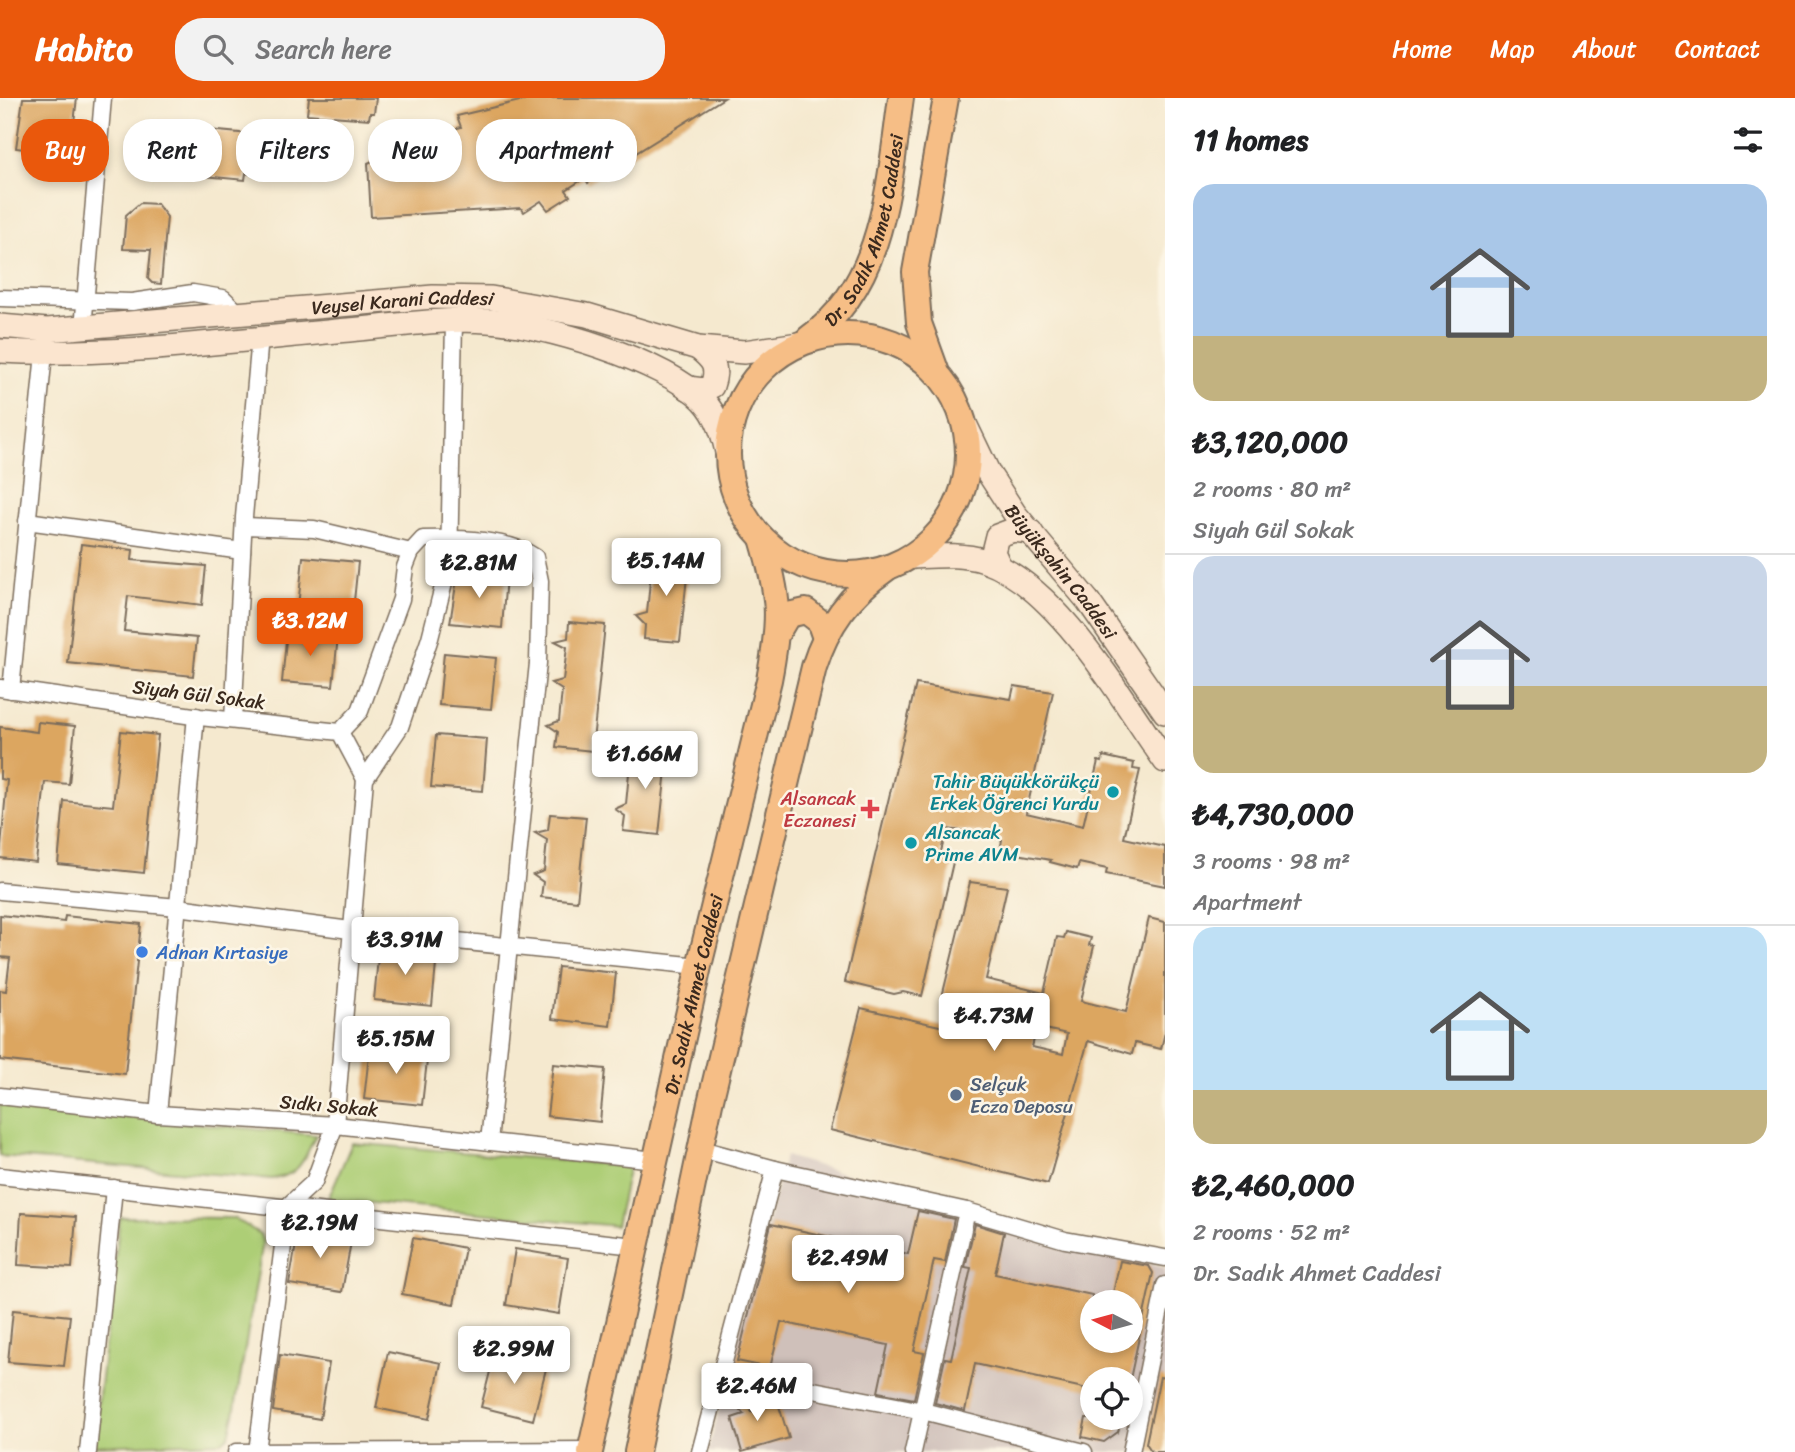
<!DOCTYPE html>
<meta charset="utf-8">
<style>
:root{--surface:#fff;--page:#f2f2f2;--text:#202124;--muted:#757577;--line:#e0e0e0;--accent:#ea580c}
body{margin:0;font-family:Sriracha,sans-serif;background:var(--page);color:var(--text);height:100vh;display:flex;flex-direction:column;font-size:26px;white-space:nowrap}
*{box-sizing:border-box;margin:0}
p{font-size:23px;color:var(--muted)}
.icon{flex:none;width:38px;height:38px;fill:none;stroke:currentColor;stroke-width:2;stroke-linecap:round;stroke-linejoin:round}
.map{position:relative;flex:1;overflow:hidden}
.panel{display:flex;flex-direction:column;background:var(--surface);width:630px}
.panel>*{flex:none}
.guide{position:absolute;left:21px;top:21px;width:665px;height:63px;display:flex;gap:14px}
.needle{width:46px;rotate:276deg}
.tools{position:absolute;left:1080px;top:1192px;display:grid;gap:14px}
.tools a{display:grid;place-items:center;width:63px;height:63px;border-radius:50%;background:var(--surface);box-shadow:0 4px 10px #0003;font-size:35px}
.price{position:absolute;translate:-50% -60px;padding:0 16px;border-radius:7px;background:#fff;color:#222;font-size:23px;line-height:46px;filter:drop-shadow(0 2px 4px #0008)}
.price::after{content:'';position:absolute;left:50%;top:42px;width:21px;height:16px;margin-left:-10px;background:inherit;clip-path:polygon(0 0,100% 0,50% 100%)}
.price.active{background:var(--accent);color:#fff}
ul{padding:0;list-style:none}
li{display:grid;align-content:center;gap:14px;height:371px;padding:0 28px}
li+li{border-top:2px solid var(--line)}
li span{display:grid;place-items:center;height:217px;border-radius:21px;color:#555}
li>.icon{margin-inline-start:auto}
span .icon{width:126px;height:126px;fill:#fffc;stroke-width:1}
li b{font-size:30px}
h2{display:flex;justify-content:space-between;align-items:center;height:84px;padding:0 28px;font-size:30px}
.chip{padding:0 24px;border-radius:28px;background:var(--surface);box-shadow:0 4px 10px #0003;font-size:24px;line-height:63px}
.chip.active{background:var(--accent);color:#fff}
header{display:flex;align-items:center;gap:42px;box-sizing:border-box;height:98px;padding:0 35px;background:var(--accent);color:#fff}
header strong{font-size:33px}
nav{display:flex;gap:38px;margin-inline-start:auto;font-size:24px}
.search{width:490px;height:63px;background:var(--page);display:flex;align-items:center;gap:18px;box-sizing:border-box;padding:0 24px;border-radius:28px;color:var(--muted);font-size:26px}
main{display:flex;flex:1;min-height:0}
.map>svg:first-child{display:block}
.industrial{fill:#cfc0ba;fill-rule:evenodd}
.green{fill:#adce76;stroke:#747c4a;stroke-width:2}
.building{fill:#dca660;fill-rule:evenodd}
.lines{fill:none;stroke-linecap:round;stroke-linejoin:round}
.street-casing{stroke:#7c6d5c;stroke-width:19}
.secondary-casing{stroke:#7c6d5c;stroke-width:26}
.primary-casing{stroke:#7c6d5c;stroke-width:28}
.street{stroke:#fff;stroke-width:16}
.secondary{stroke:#fbe5cf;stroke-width:23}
.primary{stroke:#f6be86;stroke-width:24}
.culture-dot{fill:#0f9aa8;stroke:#fcf5e5;stroke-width:2.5}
.health-dot{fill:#e0444e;stroke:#fcf5e5;stroke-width:2.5}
.shop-dot{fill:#3f7fe0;stroke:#fcf5e5;stroke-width:2.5}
.service-dot{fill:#5c6f8a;stroke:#fcf5e5;stroke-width:2.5}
.labels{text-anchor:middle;stroke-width:5;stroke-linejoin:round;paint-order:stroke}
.street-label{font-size:19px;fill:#3b2a1e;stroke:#fcf5e5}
.culture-label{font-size:19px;fill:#0d838f;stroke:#fcf5e5;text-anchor:end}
.health-label{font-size:19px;fill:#be3a42;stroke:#fcf5e5;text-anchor:end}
.shop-label{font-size:19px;fill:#366cbe;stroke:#fcf5e5;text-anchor:start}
.service-label{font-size:19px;fill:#4e5e75;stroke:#fcf5e5;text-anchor:start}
</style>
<header>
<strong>Habito</strong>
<div class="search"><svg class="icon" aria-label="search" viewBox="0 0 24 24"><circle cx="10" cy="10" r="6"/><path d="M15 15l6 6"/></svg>Search here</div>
<nav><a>Home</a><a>Map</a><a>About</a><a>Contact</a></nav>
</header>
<main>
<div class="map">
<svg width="1165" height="1354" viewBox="0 0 1165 1354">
<rect width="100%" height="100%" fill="#fcf5e5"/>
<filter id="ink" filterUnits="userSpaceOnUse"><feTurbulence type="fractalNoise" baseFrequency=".0143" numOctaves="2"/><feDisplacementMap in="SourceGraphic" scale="14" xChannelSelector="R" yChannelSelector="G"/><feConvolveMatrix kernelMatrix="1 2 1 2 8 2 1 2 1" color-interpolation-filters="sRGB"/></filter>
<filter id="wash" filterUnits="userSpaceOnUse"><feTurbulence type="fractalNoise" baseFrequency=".00686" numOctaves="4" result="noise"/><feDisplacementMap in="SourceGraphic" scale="28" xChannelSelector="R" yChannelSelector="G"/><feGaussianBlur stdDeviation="1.57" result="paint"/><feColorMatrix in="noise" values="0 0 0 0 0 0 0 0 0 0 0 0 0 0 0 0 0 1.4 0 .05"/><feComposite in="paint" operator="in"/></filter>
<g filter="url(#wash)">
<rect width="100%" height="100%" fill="#f5e9cf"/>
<path class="industrial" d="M785 1058 1165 1170V1354H708ZM1092 1204H1130V1242H1092ZM1092 1281H1130V1320H1092Z"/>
<g class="green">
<path d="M0 1007 316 1037C303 1062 302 1076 272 1081L0 1058Z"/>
<path d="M352 1045 629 1068 616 1128 328 1101Z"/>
<path d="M120 1119 234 1120 260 1136 263 1144 234 1316 229 1338 222 1344 93 1348Z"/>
</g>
<g id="blocks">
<g class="building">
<path d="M23 0H77L70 57 16 50Z"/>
<path d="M309 0H376L374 15H370L369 21 307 16Z"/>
<path d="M532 0H724L588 85 585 80 566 92 570 98 548 112 541 103 524 114 521 110 371 119 368 65 375 62 374 60 444 39 443 34 461 29 457 18Z"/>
<path d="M186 30 250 36 249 44H253L250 76 246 75 245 82 183 76 184 69 179 68 182 35H186Z"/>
<path d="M140 105 157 106 167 119 161 186 152 185 148 181 151 152 123 151 126 117Z"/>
<path d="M81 446 133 452 132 462 206 468 202 507 128 498 124 533 197 540 193 578 68 565Z"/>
<path d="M653 457 689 460 680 544 644 541 645 527 636 518 647 515 650 483 638 476 651 473Z"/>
<path d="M303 459 358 464 353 513 298 509Z"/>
<path d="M458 474 506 478 502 530 450 525Z"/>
<path d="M569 524 605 527 592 653 556 649 558 634 548 627 559 623 562 592 551 585 563 582 567 549 555 543 568 540Z"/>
<path d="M287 532 338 537 333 588 282 584Z"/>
<path d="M444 555 496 560 491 611 439 607Z"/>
<path d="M916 586 1011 601 1014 588 1053 594 1026 715 1083 728 1098 663 1102 664 1103 658 1134 665 1133 671 1140 672 1124 740 1165 749V788L1106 776 1107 771 1079 765 1077 771 1050 764 1051 762 1000 753 1002 742 981 735 947 731 940 757 954 760 922 898 903 894 894 896 845 884Z"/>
<path d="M38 624 75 628 69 686 45 684 36 764 0 760 7 682 0 681V629L37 634Z"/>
<path d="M121 633 158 637 144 775 58 766 64 703 113 708Z"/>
<path d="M436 637 487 641 483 693 431 689Z"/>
<path d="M632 649 668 653 659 737 623 733 625 718 615 711 626 706 629 675 617 669 630 665Z"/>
<path d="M550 716 586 719 577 803 541 799 543 784 533 777 544 773 547 742 535 735 548 732Z"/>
<path d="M970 784 1007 789 986 881 1044 895 1057 839 1064 840 1066 834 1091 840 1089 847 1094 848 1081 903 1126 914 1149 820 1165 824V934L1161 951 1135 945 1132 956 1088 943 1048 1086 830 1032 861 910 957 932 963 904 942 899ZM1037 929 1067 936 1063 956 1032 949Z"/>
<path d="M0 817 64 824 65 818 141 826 125 976 0 962V892L6 893 10 860 0 859Z"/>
<path d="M379 849 437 856 432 908 374 902Z"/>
<path d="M558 869 616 875 610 928 552 921Z"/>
<path d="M370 948 428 954 422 1007 364 1001Z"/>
<path d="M553 966 605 971 600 1024 547 1018Z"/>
<path d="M918 1113 954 1121 945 1164 934 1162 914 1253 924 1255 914 1301 878 1294 888 1247 781 1224 770 1270 737 1263 771 1126 908 1156Z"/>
<path d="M21 1115 76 1119 72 1170 18 1167Z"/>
<path d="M975 1126 1004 1135 995 1176 1092 1197V1242H1130V1204H1111L1120 1163 1149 1168 1153 1175 1130 1281H1092V1292L975 1266 965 1313 935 1305 945 1260 951 1261 971 1170 965 1169Z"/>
<path d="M299 1129 352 1138 342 1194 289 1186Z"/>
<path d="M413 1140 465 1150 454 1206 402 1196Z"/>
<path d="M515 1151 568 1160 559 1216 506 1207Z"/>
<path d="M13 1212 70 1218 64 1268 8 1264Z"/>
<path d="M388 1254 441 1265 429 1321 376 1310Z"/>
<path d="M495 1254 547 1267 533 1322 481 1309Z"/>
<path d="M280 1257 329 1265 320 1321 273 1313Z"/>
<path d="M1160 1279 1165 1280V1354H1152L1146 1345Z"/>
<path d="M737 1288 749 1294 751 1314 778 1305 789 1340 742 1354 732 1320 744 1316 729 1300 731 1292Z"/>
<path d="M1086 1320H1122L1118 1334 1104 1344 1082 1339Z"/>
</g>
</g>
</g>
<g filter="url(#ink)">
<use href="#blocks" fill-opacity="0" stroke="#7c6d5c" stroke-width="2"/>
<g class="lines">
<defs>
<g id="street">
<path d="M0 200 132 204 193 195 223 200 240 217"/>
<path d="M83 230 103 0"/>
<path d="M27 423 242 453"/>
<path d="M244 428 314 431 411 454"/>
<path d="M0 590 200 619 340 634 365 681"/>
<path d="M11 592 44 255"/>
<path d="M233 622 244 419 260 239"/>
<path d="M340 634 360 613 401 501 405 469 411 454 423 441C454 440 509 441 535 459L540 483 538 565 489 1044"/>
<path d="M0 793 178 809 350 832 699 868"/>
<path d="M0 998 158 1016 335 1027 655 1062"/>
<path d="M158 1016 196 618"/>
<path d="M701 1051 775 1071 967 1113 913 1354"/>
<path d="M0 1078 635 1148"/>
<path d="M967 1113 1065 1142 1165 1160"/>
<path d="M719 1274 923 1313 1084 1354"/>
<path d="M88 1354 114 1090"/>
<path d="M236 1354 590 1352"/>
<path d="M257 1354 288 1108 314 1084 335 1027 365 681 400 629 430 540 449 465 454 224"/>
<path d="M700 1354 775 1071"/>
<path d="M1131 1354 1165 1187"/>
</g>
<g id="secondary">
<path id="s1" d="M0 228 47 232 433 199 491 200 587 217 698 250 744 254 799 246"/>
<path d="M0 253C116 259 234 242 349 232 394 228 441 220 487 223 543 226 663 262 703 302 718 318 724 338 728 359"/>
<path d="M688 290 703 292 712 288C719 269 713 262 698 250"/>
<path id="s2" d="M965 326 989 376 1015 416 1088 503 1165 614"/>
<path d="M910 459C935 458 961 455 985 463 1058 488 1121 601 1165 663"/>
<path d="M1000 469 993 454 997 438 1013 432 1031 434"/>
</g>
<g id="primary">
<circle cx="848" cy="356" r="120"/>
<path id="s3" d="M809 240C885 186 889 84 901 0"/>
<path d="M936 272 919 225 915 174 946 0"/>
<path d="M778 534 788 517 806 513 819 523 825 540"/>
<path id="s4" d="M590 1354 699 868 769 582C781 519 780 501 762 440"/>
<path d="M637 1354 710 1005 814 569C827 527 850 496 886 471"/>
</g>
</defs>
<use href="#street" class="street-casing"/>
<use href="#secondary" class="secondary-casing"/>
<use href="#primary" class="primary-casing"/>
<use href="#street" class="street"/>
<use href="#secondary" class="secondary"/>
<use href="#primary" class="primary"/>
</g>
</g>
<g class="culture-dot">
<circle cx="1113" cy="694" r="7"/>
<circle cx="911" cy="745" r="7"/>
</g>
<path class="health-dot" d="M866.5 700.5h7v7h7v7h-7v7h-7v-7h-7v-7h7z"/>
<circle class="shop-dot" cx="142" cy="854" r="7"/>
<circle class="service-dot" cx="956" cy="997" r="7"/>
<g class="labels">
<g class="street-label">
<text dy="7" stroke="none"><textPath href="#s3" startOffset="126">Dr. Sadık Ahmet Caddesi</textPath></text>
<text dy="7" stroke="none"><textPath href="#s1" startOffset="404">Veysel Karani Caddesi</textPath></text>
<text dy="7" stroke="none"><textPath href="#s2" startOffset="177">Büyükşahin Caddesi</textPath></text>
<text transform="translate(199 596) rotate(7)" y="7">Siyah Gül Sokak</text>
<text dy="7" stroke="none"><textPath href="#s4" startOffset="469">Dr. Sadık Ahmet Caddesi</textPath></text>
<text transform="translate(329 1007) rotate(5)" y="7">Sıdkı Sokak</text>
</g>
<g class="culture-label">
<text x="1099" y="690">Tahir Büyükkörükçü<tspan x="1099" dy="22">Erkek Öğrenci Yurdu</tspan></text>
<text x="925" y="741" text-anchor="start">Alsancak<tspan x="925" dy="22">Prime AVM</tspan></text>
</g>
<g class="health-label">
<text x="856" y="707">Alsancak<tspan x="856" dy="22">Eczanesi</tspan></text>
</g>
<g class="shop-label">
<text x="156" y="861">Adnan Kırtasiye</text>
</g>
<g class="service-label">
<text x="970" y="993">Selçuk<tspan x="970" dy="22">Ecza Deposu</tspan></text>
</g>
</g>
</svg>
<div class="tools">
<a><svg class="needle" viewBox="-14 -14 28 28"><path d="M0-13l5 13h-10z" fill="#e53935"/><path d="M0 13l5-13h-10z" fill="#757577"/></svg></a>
<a><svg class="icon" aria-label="locate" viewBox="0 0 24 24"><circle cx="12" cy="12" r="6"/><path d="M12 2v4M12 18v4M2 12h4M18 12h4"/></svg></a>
</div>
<b class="price" style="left:666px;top:500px">₺5.14M</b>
<b class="price" style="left:479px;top:502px">₺2.81M</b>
<b class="price active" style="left:310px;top:560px">₺3.12M</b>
<b class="price" style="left:645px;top:693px">₺1.66M</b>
<b class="price" style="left:405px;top:879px">₺3.91M</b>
<b class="price" style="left:994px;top:955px">₺4.73M</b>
<b class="price" style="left:396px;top:978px">₺5.15M</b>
<b class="price" style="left:320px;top:1162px">₺2.19M</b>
<b class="price" style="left:848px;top:1197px">₺2.49M</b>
<b class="price" style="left:514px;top:1288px">₺2.99M</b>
<b class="price" style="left:757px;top:1325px">₺2.46M</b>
<div class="guide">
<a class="chip active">Buy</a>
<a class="chip">Rent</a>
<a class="chip">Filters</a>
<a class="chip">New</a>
<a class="chip">Apartment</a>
</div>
</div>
<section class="panel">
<h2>11 homes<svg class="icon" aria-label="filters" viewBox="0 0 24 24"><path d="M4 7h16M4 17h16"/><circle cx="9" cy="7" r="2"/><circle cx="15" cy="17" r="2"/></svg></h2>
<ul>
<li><span style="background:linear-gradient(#a9c7e8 70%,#c2b280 0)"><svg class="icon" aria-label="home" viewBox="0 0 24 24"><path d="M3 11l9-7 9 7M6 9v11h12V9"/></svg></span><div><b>₺3,120,000</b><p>2 rooms · 80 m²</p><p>Siyah Gül Sokak</p></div></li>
<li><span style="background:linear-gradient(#c9d6e8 60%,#c2b280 0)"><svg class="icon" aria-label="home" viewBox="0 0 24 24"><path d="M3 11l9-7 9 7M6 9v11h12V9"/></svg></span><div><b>₺4,730,000</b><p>3 rooms · 98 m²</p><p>Apartment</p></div></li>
<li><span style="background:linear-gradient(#bfe0f5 75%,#c2b280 0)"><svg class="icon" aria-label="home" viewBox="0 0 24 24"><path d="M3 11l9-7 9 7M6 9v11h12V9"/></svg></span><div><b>₺2,460,000</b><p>2 rooms · 52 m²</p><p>Dr. Sadık Ahmet Caddesi</p></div></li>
</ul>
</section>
</main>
